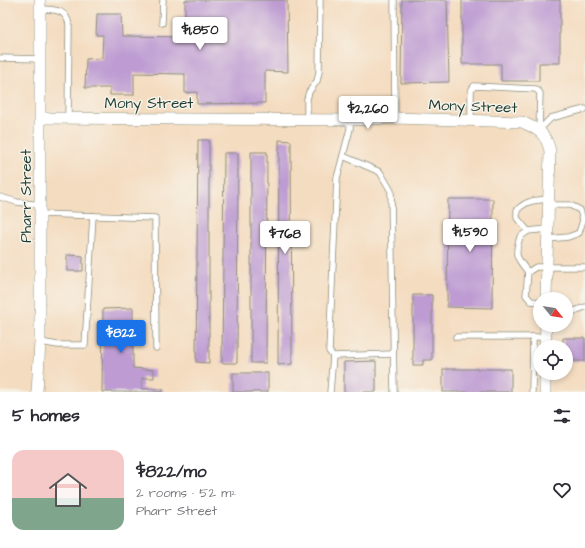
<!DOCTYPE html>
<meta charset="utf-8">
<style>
:root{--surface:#fff;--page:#f7f7f7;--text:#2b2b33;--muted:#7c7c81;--accent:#1a73e8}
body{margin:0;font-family:"Architects Daughter",sans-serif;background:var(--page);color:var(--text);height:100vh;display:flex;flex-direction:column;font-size:15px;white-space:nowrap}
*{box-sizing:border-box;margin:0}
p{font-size:13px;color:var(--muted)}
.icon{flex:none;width:22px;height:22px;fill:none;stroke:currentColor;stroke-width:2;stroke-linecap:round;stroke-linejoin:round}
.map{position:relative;height:392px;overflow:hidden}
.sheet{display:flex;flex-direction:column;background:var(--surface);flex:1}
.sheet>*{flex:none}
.needle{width:26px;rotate:120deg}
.tools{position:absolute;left:533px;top:292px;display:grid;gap:8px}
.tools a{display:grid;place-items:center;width:40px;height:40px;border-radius:50%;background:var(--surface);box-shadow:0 2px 6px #0003;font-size:20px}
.price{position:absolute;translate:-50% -34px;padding:0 9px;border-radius:4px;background:#fff;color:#222;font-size:13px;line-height:26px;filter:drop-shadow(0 1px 2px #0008)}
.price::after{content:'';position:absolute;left:50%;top:24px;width:12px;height:9px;margin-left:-6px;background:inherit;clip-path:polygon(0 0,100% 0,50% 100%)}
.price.current{background:var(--accent);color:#fff}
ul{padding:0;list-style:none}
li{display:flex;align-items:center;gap:12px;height:100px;padding:0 12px}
li span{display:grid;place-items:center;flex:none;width:112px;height:80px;border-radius:12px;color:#555}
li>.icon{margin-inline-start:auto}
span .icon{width:48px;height:48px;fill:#fffc;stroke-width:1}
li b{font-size:17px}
h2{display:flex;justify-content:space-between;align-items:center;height:48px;padding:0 12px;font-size:17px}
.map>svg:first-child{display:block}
.building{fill:#be9cd3}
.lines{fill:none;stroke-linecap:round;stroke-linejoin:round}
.service-casing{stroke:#8a8c7a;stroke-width:7}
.minor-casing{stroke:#8a8c7a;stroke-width:12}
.service{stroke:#fff;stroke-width:5.5}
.minor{stroke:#fff;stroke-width:11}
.labels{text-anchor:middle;stroke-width:3;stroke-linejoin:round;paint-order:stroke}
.street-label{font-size:15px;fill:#1f3d34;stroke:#f7f3e8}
</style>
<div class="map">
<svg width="585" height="392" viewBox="0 0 585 392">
<rect width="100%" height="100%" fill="#f7f3e8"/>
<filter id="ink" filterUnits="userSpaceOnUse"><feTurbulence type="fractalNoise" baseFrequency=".025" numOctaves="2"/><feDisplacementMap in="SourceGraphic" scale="8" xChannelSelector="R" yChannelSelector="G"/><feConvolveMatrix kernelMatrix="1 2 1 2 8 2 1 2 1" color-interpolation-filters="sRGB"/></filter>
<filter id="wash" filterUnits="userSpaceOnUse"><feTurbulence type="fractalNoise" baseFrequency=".012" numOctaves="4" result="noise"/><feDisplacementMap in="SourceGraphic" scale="16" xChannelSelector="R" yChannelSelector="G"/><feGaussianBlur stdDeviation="0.9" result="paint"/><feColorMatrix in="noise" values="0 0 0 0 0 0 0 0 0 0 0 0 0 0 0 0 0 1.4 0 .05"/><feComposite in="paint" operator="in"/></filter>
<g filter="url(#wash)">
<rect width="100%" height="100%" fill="#f4dcc0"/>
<g id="blocks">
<g class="building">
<path d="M185 0H287L288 72 265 71V103L197 104V92L185 93V74L134 73V95H110V88H85L86 59 102 58 103 35H96L97 14H121L122 36 185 37Z"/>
<path d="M402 0H447L449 82 401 83Z"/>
<path d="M462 0H560V63H539V81H501V64H462Z"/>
<path d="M198 140H209V363L196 362Z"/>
<path d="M279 140 291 141 292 364 278 365Z"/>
<path d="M251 152H267L266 363H251Z"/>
<path d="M224 153H238L237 363H222Z"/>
<path d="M448 199H493L492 308 447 307Z"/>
<path d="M67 255 83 256V271H67Z"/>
<path d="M413 295H432V360H423V365H413Z"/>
<path d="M133 308V368L154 370V378H142V389H163V392H102L103 309Z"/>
<path d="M563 338H585V361H566V347H563Z"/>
<path d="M376 361V392H344V362Z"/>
<rect x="443" y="369" width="68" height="23"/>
<rect x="233" y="373" width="35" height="19"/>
</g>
</g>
</g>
<g filter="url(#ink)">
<use href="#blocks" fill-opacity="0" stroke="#8a8c7a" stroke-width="1"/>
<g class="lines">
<defs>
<g id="service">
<path d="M394 0 395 118"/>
<path d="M40 9C54 10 66 8 69 25L68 118"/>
<path d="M162 23 163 0"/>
<path d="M0 58 40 59"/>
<path d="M307 119V99L309 92 317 81 319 72 320 0"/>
<path d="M350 120V129L337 178 329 351 333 356 393 354"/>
<path d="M471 120V91L474 86 536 89 540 93 539 130"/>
<path d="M539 130 551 118 585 109"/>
<path d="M343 156 380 172 391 191 394 392"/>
<path d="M0 197 17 202 41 205"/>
<path d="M41 214 155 218 156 348"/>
<path d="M528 231 517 218V210C527 200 535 200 549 199"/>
<path d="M548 239 568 237 579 233 583 220 580 210 570 205H549"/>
<path d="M528 272C516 257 514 256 520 237L528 231 548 229"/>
<path d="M540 302 531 301 526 295 528 272 536 267H585"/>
<path d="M566 312H572L585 307"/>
<path d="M456 337H545"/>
<path d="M40 342 58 345H85L93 216"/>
<path d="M330 392 333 356"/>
<path d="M532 392 533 337"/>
</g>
<g id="minor">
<path d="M41 118 350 120 395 118 522 122C538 129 546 133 550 151L546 299"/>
<path d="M545 347 546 325"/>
<path d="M545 373V392"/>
<path d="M37 392 40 342V0"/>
</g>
</defs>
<use href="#service" class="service-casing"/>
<use href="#minor" class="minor-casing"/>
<use href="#service" class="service"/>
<use href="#minor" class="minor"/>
</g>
</g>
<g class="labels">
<g class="street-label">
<text x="149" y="108">Mony Street</text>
<text transform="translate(473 106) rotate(2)" y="5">Mony Street</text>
<text transform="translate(26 196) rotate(-90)" y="5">Pharr Street</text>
</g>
</g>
</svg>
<div class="tools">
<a><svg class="needle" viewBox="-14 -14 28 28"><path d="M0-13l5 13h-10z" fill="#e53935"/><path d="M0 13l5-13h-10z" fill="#7c7c81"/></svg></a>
<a><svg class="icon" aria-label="locate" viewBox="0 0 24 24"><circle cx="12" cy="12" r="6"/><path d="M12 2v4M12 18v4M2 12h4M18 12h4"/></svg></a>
</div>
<b class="price" style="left:200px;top:51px">$1,850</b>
<b class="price" style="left:368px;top:130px">$2,260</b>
<b class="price" style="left:470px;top:253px">$1,590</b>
<b class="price" style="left:285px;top:255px">$768</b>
<b class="price current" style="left:121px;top:354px">$822</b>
</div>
<section class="sheet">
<h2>5 homes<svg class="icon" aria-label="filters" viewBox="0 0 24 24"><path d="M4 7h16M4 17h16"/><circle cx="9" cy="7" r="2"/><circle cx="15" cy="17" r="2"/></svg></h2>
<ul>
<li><span style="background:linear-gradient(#f6c9c9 60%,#7fa58c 0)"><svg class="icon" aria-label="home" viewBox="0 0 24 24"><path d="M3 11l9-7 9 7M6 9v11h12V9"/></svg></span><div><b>$822/mo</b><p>2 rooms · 52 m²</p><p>Pharr Street</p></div><svg class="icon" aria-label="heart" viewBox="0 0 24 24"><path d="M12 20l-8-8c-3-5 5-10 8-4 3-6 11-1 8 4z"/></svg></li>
</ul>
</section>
